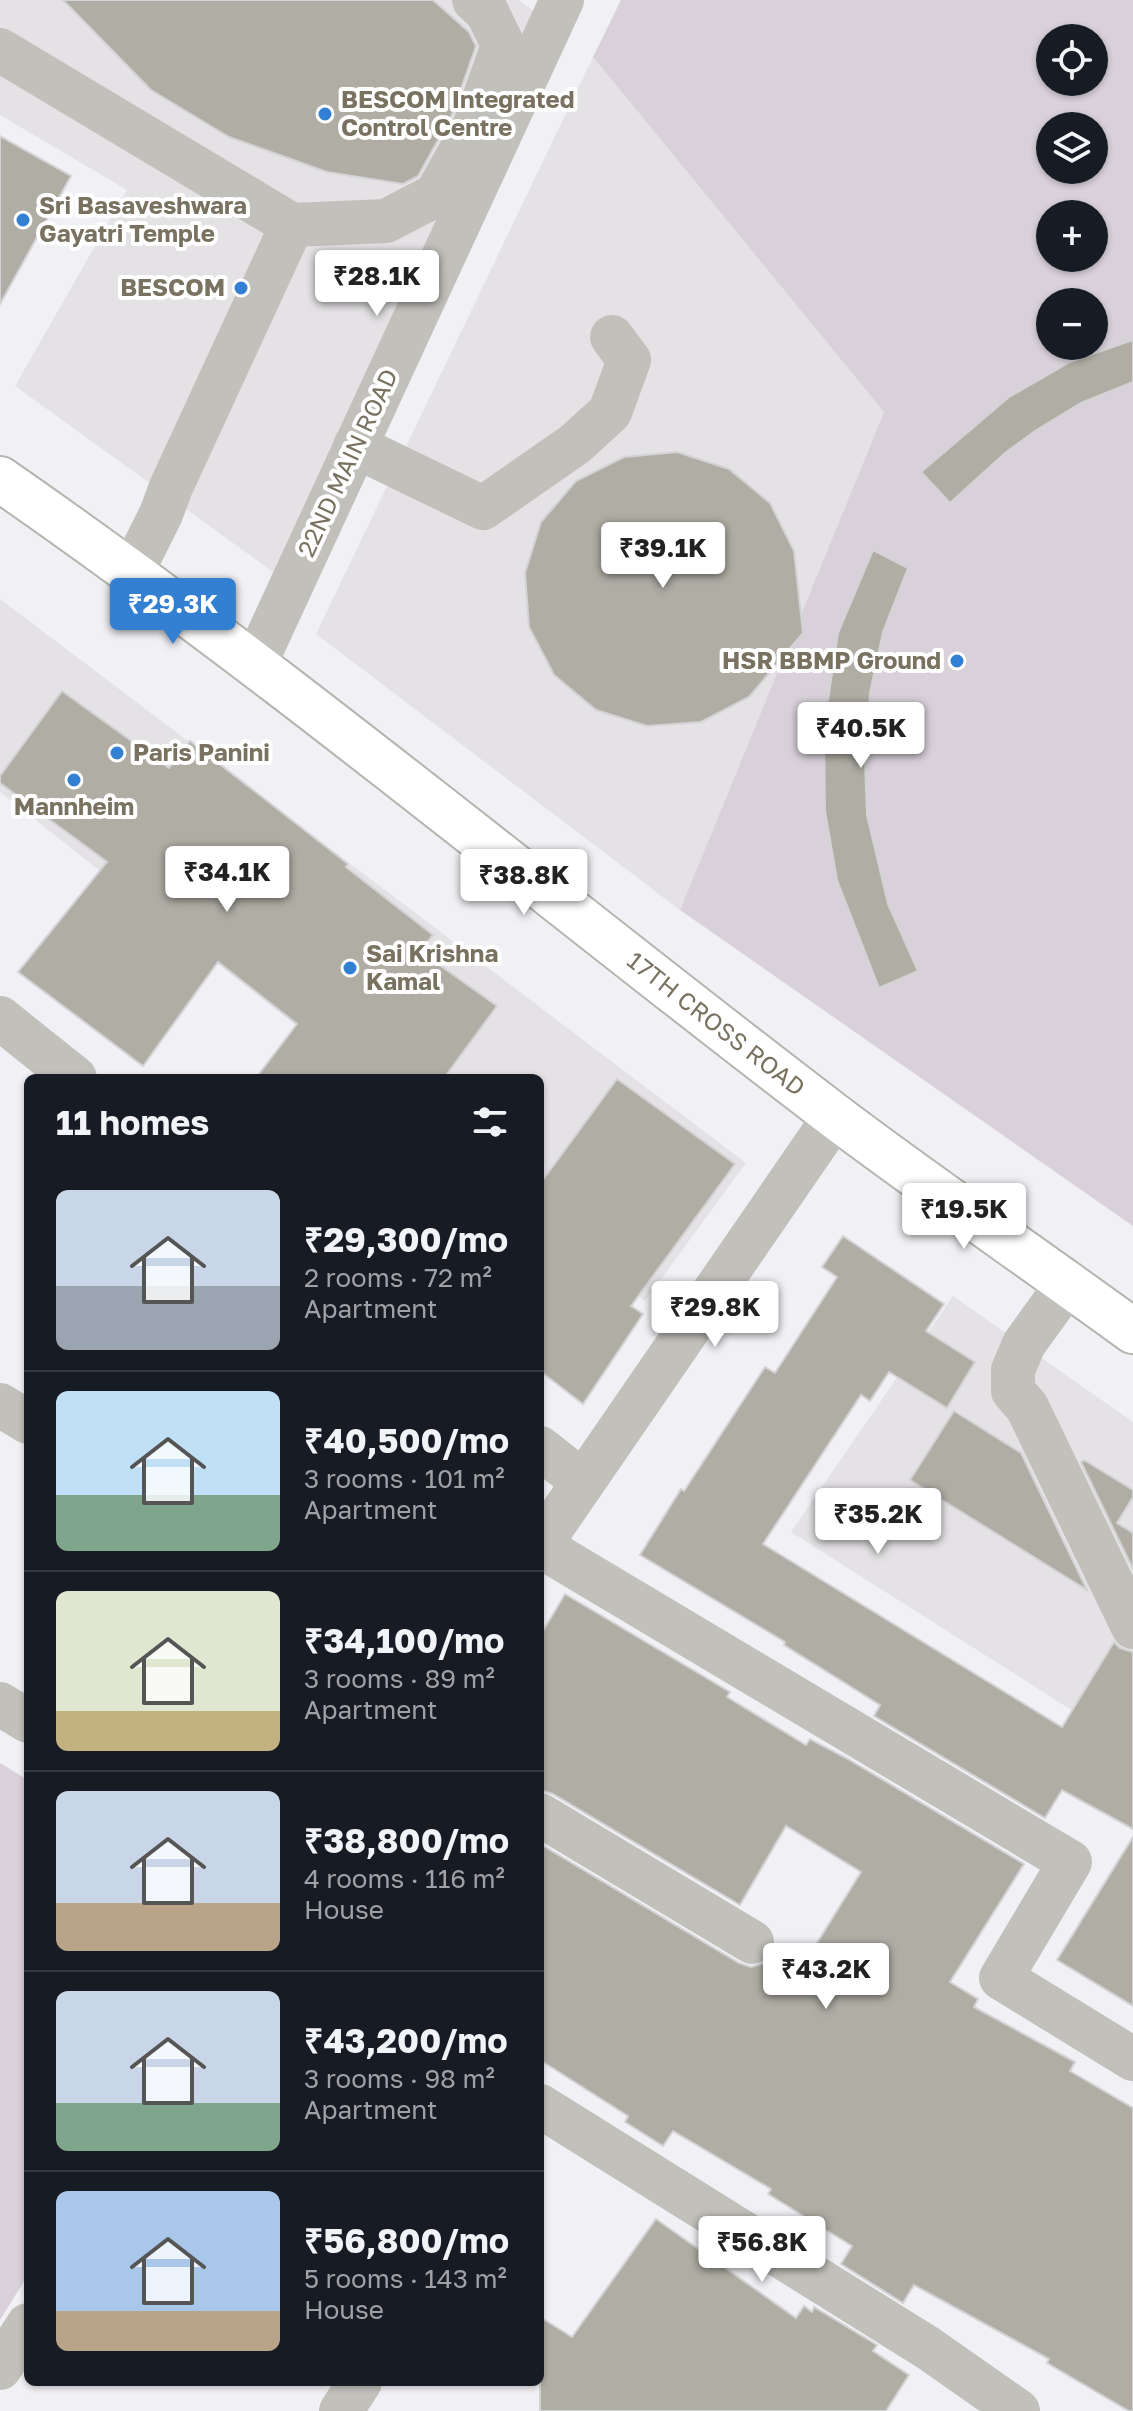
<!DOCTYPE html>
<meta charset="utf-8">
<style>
:root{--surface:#171b24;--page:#242831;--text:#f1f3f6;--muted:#9ea1a6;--line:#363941;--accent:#337fd1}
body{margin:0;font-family:"Golos Text",sans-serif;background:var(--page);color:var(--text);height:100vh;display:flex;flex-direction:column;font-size:30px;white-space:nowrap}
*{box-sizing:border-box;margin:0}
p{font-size:26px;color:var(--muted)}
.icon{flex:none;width:44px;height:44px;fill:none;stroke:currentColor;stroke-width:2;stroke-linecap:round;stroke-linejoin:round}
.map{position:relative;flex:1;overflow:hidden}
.drawer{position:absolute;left:24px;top:1074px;width:520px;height:1312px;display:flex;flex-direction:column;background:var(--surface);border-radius:12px;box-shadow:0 2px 6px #0004}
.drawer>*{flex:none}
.tools{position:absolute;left:1036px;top:24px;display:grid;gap:16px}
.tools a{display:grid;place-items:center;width:72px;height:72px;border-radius:50%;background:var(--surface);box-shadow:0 2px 6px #0004;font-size:40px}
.price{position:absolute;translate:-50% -68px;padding:0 18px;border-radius:8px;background:#fff;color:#222;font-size:26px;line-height:52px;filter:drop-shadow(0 2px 4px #0008)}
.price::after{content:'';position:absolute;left:50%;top:48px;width:24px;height:18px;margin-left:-12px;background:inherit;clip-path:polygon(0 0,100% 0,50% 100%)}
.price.current{background:var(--accent);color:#fff}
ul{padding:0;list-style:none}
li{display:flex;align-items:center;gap:24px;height:200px;padding:0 32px}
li+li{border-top:2px solid var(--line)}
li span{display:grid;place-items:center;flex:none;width:224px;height:160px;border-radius:12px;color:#555}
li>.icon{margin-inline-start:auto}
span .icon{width:96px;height:96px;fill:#fffc;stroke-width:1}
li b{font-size:34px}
h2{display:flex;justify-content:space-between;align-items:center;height:96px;padding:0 32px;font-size:34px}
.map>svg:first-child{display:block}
.built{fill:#e4e2e4}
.green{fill:#d9d1da;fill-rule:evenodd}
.building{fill:#b0ada5;stroke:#d3d3d5;stroke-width:2}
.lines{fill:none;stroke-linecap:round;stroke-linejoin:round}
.major-casing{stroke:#b6b4ae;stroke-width:48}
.minor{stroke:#c2c0bb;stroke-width:44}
.major{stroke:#fff;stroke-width:44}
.poi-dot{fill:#337fd1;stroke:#fff;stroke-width:3}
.labels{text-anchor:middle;stroke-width:8;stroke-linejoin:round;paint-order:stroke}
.poi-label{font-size:24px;font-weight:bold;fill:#797261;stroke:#fff;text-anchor:start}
.street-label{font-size:24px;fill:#797261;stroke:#fff}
</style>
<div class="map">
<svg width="1133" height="2411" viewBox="0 0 1133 2411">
<rect width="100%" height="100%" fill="#f1f0f4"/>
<g class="built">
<path d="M0 0H519L541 16 276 574 15 386 127 190 0 115Z"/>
<path d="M593 57 884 412 680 910 316 634Z"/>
<path d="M0 599 746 1163 645 1301 540 1218V1078H363L0 792Z"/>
<path d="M953 1296 1133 1422V1749L791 1532Z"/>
</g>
<g class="green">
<path d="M621 0H1133V1226L680 910 884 412 593 57ZM1050 38H1094V82H1050ZM1050 126H1094V170H1050ZM1050 214H1094V258H1050ZM1050 302H1094V346H1050Z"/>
<path d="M0 1763 28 1780V2275L0 2320Z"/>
</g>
<g class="building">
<path d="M63 0H433L469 32 476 46 451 117 418 176 403 184 327 172 229 137 151 90Z"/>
<path d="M0 136 71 176 0 304Z"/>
<path d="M1133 340V382L1081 403 1035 431 1005 453 950 503 921 472 1009 397 1070 362Z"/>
<path d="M677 452 729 469 770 503 794 551 803 633 749 697 701 722 647 726 596 710 554 675 529 627 525 573 541 522 576 481 624 457Z"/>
<path d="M873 550 908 568 883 632 870 693 865 761 867 815 888 904 918 971 879 988 837 880 825 811 824 727 838 633Z"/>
<path d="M62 691 169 768 190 741 348 864 346 867 433 935 420 951 497 1006 444 1078H256L297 1024 218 962 143 1066 18 972 107 862 0 783V776Z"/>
<path d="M617 1079 735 1164 631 1306 643 1314 583 1404 540 1371V1184Z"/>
<path d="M843 1236 944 1304 926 1331 975 1362 947 1408 889 1372 870 1401 861 1395 763 1544 1062 1727 1114 1642 1120 1648 1133 1652V1829L1062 1790 1045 1818 874 1716 880 1705 784 1645 785 1642 640 1555 681 1489 684 1491 765 1367 775 1373 837 1277 822 1267Z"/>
<path d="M954 1411 1021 1453 1087 1590 910 1480Z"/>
<path d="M1084 1460 1133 1490V1497L1117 1523 1133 1533V1569L1081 1462Z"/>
<path d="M565 1594 730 1692 727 1697 806 1745 810 1739 848 1759 1024 1864 950 1982 978 1999 974 2007 1075 2062 1070 2071 1133 2108V2411H1129L1047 2363 1049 2359 914 2285 903 2303 841 2264 852 2246 768 2194 771 2189 673 2131 663 2146 625 2122 628 2116 540 2060V1844L739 1963 751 1967 765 1963 775 1950 802 1967 861 1872 786 1826 740 1905 553 1794 540 1790V1636Z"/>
<path d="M1133 1837V2006L1057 1960Z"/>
<path d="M656 2219 796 2318 804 2306 812 2312 814 2307 877 2345 873 2351 909 2375 886 2411H540V2317L572 2337Z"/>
</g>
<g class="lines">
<defs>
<g id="major">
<path id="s1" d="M0 479C287 678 555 903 832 1114 931 1189 1033 1258 1133 1331"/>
</g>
</defs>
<use href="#major" class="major-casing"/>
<g class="minor">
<path d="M0 50 292 225 171 487 161 514 132 572"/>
<path d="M292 225 386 221 436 195 474 127 503 45 487 12 474 0"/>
<path d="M355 446 483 508 575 444 610 412 629 360 612 337"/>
<path d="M255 664 562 0"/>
<path d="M0 1018 75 1078"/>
<path d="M1068 1283 1024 1344 1013 1370V1391L1027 1407 1133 1627"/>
<path d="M0 1405 28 1422"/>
<path d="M540 1448 582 1481"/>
<path d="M540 1545 835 1116"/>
<path d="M540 1546 1070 1862 1001 1978 1133 2059"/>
<path d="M0 1704 28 1721"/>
<path d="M540 1815 752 1942"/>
<path d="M540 2106 928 2348 1018 2411"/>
<path d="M0 2368 28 2325"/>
<path d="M341 2411 360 2382"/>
</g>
<use href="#major" class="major"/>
</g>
<g class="poi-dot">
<circle cx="325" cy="114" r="8"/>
<circle cx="23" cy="220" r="8"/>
<circle cx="241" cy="288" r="8"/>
<circle cx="957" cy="661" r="8"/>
<circle cx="117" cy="753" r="8"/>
<circle cx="74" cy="780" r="8"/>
<circle cx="350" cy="968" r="8"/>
</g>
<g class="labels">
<g class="poi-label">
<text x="341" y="108">BESCOM Integrated<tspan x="341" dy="28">Control Centre</tspan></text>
<text x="39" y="214">Sri Basaveshwara<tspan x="39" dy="28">Gayatri Temple</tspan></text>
<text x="225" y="296" text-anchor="end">BESCOM</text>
<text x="941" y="669" text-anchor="end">HSR BBMP Ground</text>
<text x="133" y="761">Paris Panini</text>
<text x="74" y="815" text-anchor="middle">Mannheim</text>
<text x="366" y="962">Sai Krishna<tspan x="366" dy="28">Kamal</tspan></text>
</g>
<g class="street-label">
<text transform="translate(348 463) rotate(-65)" y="8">22ND MAIN ROAD</text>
<text dy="8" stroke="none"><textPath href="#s1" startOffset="900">17TH CROSS ROAD</textPath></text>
</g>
</g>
</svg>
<div class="tools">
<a><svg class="icon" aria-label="locate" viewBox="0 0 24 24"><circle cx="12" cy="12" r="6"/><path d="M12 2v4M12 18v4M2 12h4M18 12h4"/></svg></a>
<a><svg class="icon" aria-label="layers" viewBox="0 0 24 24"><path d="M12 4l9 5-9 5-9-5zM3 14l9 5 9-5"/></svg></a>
<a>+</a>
<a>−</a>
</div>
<b class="price" style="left:377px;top:318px">₹28.1K</b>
<b class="price" style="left:663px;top:590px">₹39.1K</b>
<b class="price current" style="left:173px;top:646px">₹29.3K</b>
<b class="price" style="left:861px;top:770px">₹40.5K</b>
<b class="price" style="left:227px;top:914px">₹34.1K</b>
<b class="price" style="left:524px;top:917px">₹38.8K</b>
<b class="price" style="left:964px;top:1251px">₹19.5K</b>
<b class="price" style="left:715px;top:1349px">₹29.8K</b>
<b class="price" style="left:878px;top:1556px">₹35.2K</b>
<b class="price" style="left:826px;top:2011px">₹43.2K</b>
<b class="price" style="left:762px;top:2284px">₹56.8K</b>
<section class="drawer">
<h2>11 homes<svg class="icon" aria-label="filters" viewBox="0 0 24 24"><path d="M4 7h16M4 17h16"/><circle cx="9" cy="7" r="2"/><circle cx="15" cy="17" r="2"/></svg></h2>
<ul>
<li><span style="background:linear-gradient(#c9d6e8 60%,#9aa5b1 0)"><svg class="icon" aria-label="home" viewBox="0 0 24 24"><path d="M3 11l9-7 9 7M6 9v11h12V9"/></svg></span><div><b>₹29,300/mo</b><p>2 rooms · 72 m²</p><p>Apartment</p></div></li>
<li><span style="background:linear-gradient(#bfe0f5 65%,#7fa58c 0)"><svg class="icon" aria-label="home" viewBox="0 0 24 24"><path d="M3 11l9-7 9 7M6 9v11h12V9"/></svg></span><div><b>₹40,500/mo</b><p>3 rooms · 101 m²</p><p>Apartment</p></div></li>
<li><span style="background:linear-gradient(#dfe7d0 75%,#c2b280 0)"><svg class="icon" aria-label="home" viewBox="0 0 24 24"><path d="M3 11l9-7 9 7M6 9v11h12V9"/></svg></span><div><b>₹34,100/mo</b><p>3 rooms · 89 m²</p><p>Apartment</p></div></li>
<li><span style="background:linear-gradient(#c9d6e8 70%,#b9a48a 0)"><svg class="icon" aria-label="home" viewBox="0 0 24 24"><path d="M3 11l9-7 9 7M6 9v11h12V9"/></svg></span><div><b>₹38,800/mo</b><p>4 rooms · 116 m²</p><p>House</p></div></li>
<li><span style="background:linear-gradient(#c9d6e8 70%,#7fa58c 0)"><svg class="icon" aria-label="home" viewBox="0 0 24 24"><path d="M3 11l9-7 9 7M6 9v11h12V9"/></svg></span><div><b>₹43,200/mo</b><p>3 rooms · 98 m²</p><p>Apartment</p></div></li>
<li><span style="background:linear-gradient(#a9c7e8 75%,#b9a48a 0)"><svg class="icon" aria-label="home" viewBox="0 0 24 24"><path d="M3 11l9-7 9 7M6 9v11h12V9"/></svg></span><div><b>₹56,800/mo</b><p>5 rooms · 143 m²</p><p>House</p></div></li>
</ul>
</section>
</div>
